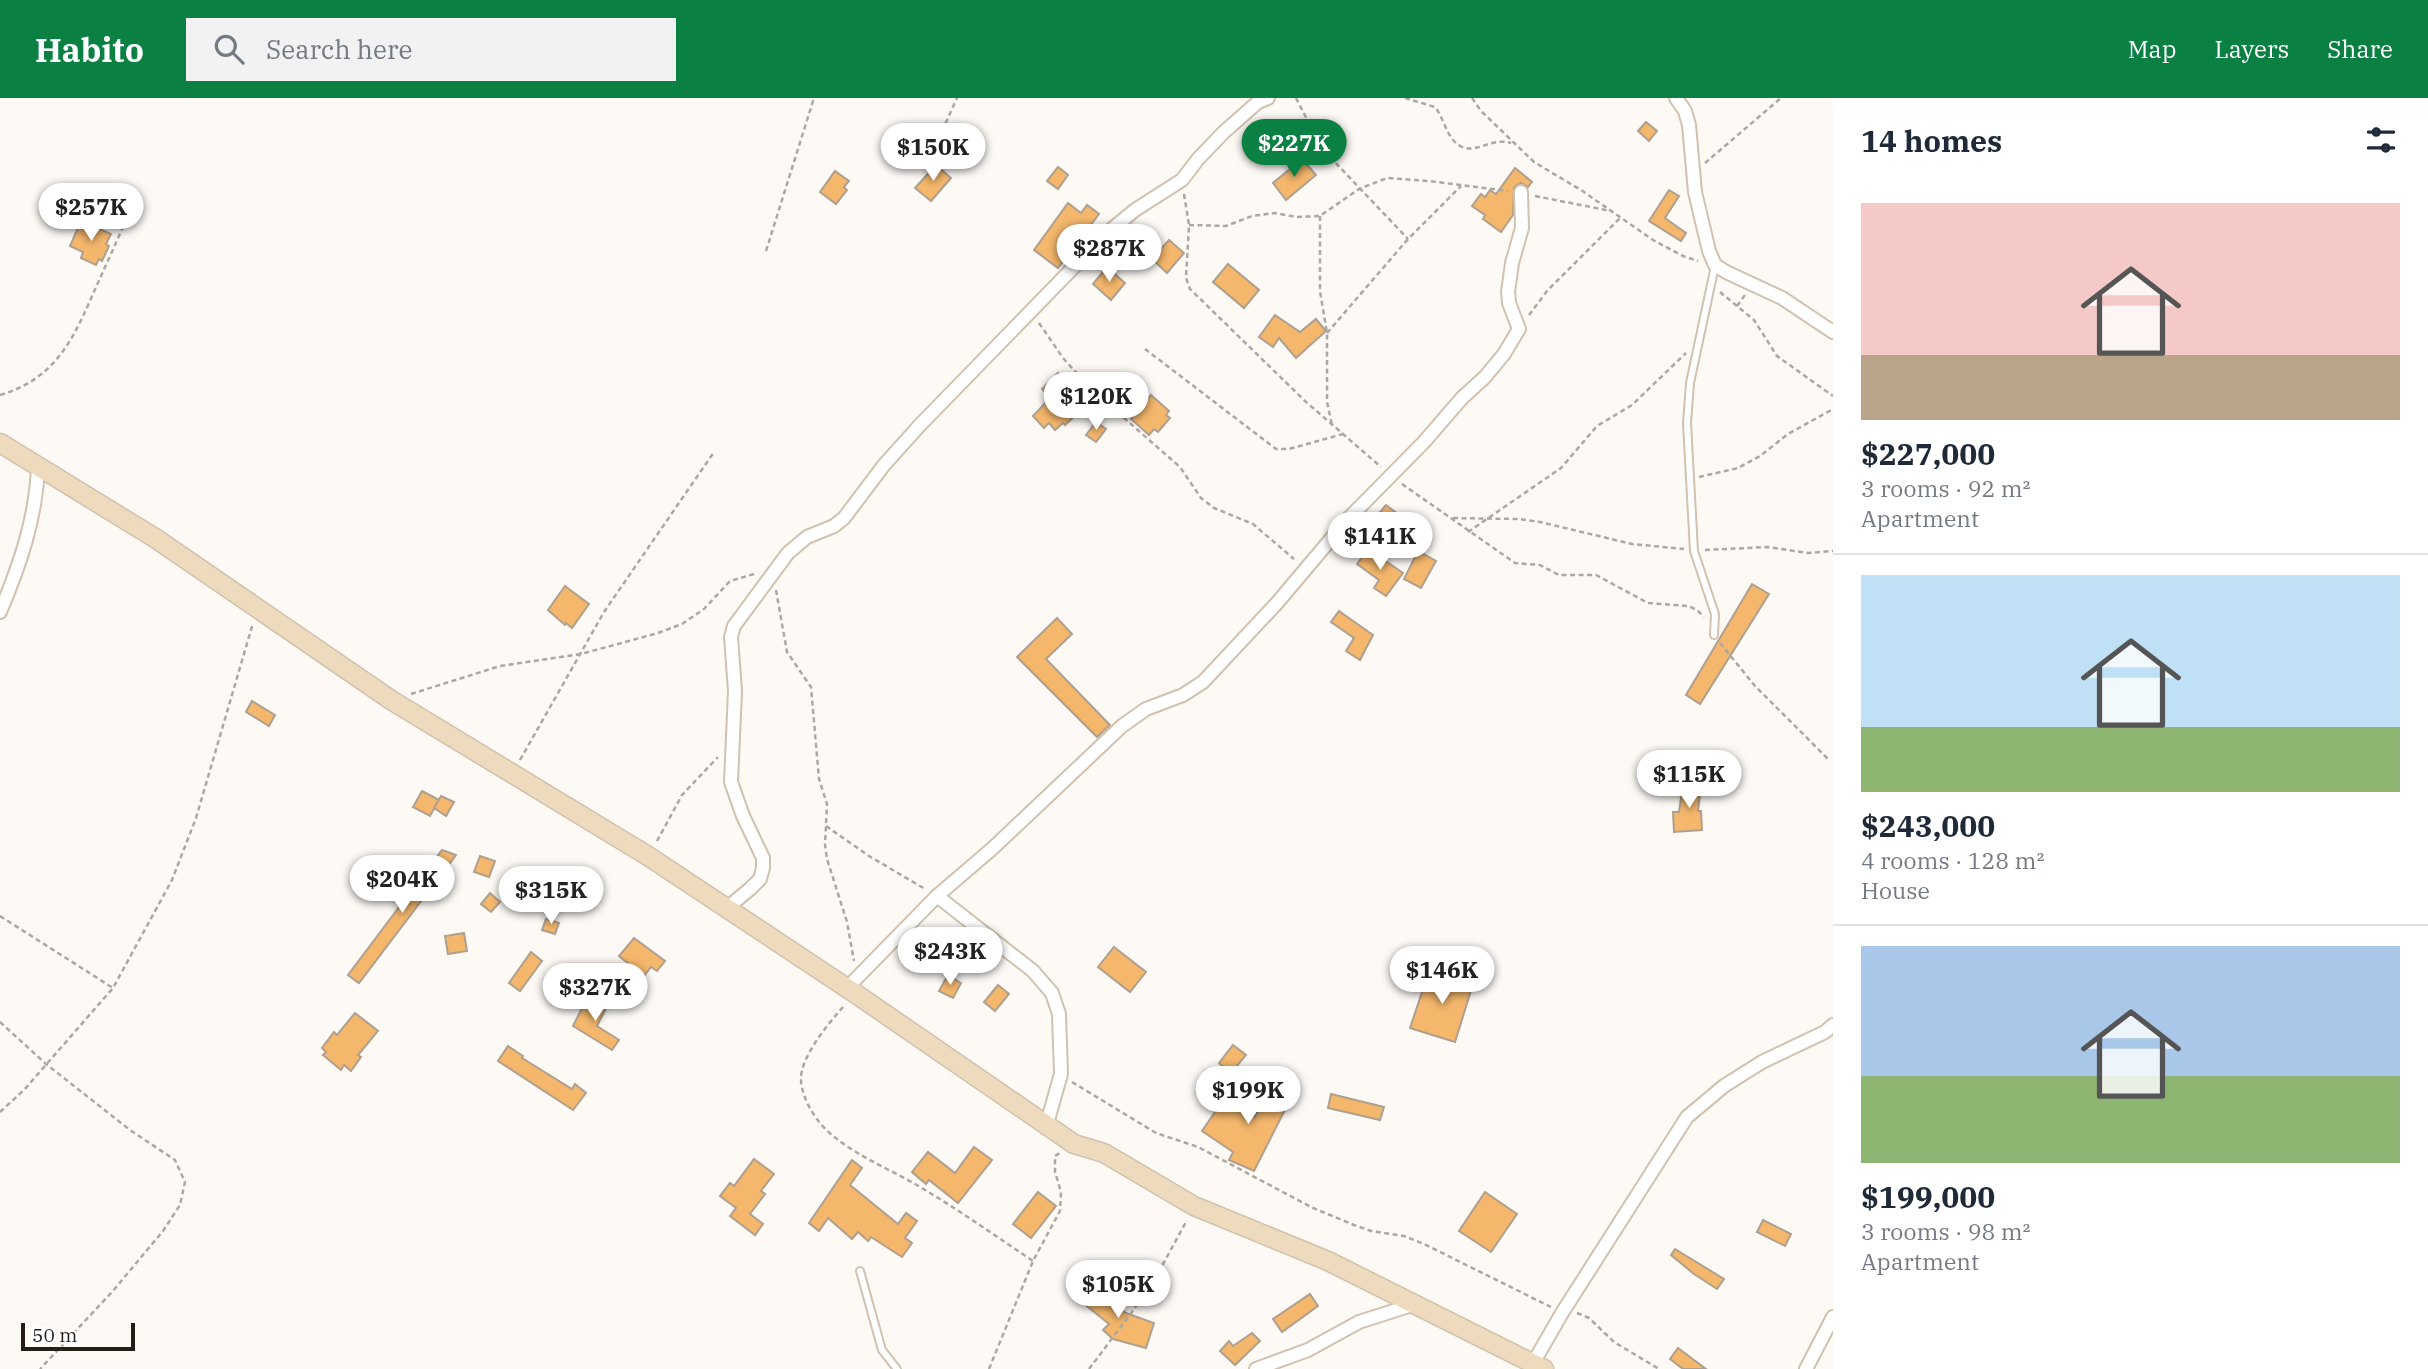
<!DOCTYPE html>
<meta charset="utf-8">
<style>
:root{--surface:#fff;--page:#f2f2f3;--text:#1f2937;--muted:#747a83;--line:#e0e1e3;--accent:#0b8043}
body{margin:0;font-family:"IBM Plex Serif",serif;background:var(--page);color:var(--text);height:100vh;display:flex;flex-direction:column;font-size:26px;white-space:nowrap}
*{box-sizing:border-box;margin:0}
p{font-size:23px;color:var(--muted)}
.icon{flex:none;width:38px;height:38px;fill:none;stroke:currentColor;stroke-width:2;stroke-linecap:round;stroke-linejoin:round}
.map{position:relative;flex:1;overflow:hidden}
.panel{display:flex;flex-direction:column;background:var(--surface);width:595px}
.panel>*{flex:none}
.scale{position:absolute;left:21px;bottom:18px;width:114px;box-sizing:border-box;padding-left:7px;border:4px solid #241e17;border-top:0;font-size:19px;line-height:24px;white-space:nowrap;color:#241e17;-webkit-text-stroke:5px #fff;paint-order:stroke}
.price{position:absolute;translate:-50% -60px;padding:0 16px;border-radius:24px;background:#fff;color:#222;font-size:23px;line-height:46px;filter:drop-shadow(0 2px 4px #0008)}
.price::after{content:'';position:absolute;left:50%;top:42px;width:21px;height:16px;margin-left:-10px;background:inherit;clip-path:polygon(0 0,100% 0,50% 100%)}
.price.current{background:var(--accent);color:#fff}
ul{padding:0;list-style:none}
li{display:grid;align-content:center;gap:14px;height:371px;padding:0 28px}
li+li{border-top:2px solid var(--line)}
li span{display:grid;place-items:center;height:217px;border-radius:0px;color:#555}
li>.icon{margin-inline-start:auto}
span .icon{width:126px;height:126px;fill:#fffc;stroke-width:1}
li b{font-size:30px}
h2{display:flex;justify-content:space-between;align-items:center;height:84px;padding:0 28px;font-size:30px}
header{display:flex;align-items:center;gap:42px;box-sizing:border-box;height:98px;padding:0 35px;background:var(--accent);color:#fff}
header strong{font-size:33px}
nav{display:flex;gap:38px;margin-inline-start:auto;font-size:24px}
.search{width:490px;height:63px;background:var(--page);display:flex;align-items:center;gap:18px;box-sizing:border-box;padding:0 24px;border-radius:0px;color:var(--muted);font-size:26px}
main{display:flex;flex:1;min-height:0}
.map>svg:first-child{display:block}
.building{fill:#f4b76c;stroke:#af9f8e;stroke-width:2}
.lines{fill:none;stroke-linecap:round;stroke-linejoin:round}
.lane-casing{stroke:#d1c1af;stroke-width:10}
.street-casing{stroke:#d1c1af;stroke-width:16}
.secondary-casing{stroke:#d1c1af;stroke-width:21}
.path{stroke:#aba7a2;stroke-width:2.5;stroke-dasharray:5 3.5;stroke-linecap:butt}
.lane{stroke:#fff;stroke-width:6}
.street{stroke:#fff;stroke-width:12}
.secondary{stroke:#eedabc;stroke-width:18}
</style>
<header>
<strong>Habito</strong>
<div class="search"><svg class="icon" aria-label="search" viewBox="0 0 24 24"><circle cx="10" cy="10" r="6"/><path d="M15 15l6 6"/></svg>Search here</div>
<nav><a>Map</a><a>Layers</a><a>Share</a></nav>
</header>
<main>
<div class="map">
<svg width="1833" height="1271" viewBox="0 0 1833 1271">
<rect width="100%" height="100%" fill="#fdfaf6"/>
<g class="building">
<path d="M1646 24 1657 33 1649 43 1638 33Z"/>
<path d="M1302 61 1316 77 1286 102 1273 85Z"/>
<path d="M936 67 951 80 931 103 915 90Z"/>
<path d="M1058 69 1068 77 1058 91 1047 83Z"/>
<path d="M1515 70 1532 84 1528 89 1521 85 1514 89 1513 117 1501 134 1483 121 1485 117 1472 108 1481 96 1485 99 1490 92 1496 96Z"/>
<path d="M835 73 849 83 844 89 847 92 836 106 820 94Z"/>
<path d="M1669 92 1679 98 1665 120 1686 135 1681 143 1649 123Z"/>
<path d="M1068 105 1081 115 1087 107 1099 116 1058 170 1034 152Z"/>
<path d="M81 123 111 136 106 146 109 148 102 163 99 161 96 167 81 160 83 154 70 148Z"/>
<path d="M1169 142 1184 155 1167 175 1152 161Z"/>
<path d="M1228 166 1259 192 1244 210 1213 184Z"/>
<path d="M1107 169 1125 185 1111 202 1093 186Z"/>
<path d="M1275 217 1300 234 1316 221 1326 233 1296 260 1279 240 1273 249 1259 239Z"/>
<path d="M1058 275 1083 303 1073 312 1077 316 1065 327 1063 325 1055 332 1049 325 1044 330 1033 318 1050 300 1042 291Z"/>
<path d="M1151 297 1169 313 1166 317 1170 320 1158 334 1154 331 1149 337 1131 321Z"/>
<path d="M1096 324 1106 331 1096 344 1086 337Z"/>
<path d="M1386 407 1407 423 1397 436 1376 419Z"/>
<path d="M1368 451 1403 475 1386 498 1374 490 1379 482 1357 466Z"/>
<path d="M1418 453 1436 463 1421 490 1404 481Z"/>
<path d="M1752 486 1769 496 1700 606 1686 597Z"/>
<path d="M565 488 589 506 572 530 566 525 565 527 548 512Z"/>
<path d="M1339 513 1373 537 1360 562 1346 553 1354 540 1331 524Z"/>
<path d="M1057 520 1072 536 1046 561 1110 627 1097 639 1017 559Z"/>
<path d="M252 603 275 617 269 628 246 614Z"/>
<path d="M1683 686 1701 688 1698 713H1701L1702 732 1674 734 1673 714H1679Z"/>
<path d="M422 693 439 702 430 718 413 709Z"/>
<path d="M441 698 454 704 446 718 434 710Z"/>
<path d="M442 752 456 757 359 885 348 877Z"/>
<path d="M480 758 495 763 489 779 474 774Z"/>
<path d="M490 795 500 804 491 814 481 806Z"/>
<path d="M546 821 559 825 555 836 542 832Z"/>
<path d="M464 835 467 853 448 856 445 838Z"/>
<path d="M634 840 665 863 657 873 651 869 644 878 619 858Z"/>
<path d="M1114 849 1146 874 1130 894 1098 869Z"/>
<path d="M531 854 542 863 520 893 509 885Z"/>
<path d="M1429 873 1473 886 1455 944 1410 930Z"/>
<path d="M948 877 961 885 953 900 939 893Z"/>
<path d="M998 887 1009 896 995 913 984 904Z"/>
<path d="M595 898 609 904 597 928 619 942 612 952 573 928 584 906 589 909Z"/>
<path d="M355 915 378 933 358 957 361 959 351 973 344 967 341 972 323 957 326 954 322 950 334 934 337 937Z"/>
<path d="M1233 947 1246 957 1231 975 1219 965Z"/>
<path d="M508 948 523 958 522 960 572 991 575 986 586 995 573 1012 498 963Z"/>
<path d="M1239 972 1249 979 1235 1003 1224 996Z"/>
<path d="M1272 984 1294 994 1254 1073 1229 1062 1233 1054 1202 1033 1226 998 1255 1019Z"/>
<path d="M1331 996 1384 1009 1380 1022 1328 1010Z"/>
<path d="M974 1049 992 1062 958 1105 929 1082 926 1086 912 1074 928 1054 955 1075Z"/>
<path d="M754 1061 774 1076 761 1093 765 1096 750 1116 763 1126 755 1137 730 1118 736 1110 720 1098 730 1085 734 1088Z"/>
<path d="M852 1062 862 1070 850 1087 898 1126 906 1115 917 1123 905 1140 912 1145 902 1159 871 1139 868 1143 858 1134 852 1141 828 1120 819 1133 809 1125Z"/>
<path d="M1038 1094 1056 1108 1031 1140 1013 1126Z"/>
<path d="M1485 1094 1517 1116 1491 1154 1459 1133Z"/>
<path d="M1763 1122 1791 1136 1785 1148 1757 1134Z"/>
<path d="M1675 1151 1724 1181 1717 1191 1694 1176 1671 1157Z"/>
<path d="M1091 1188 1126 1215 1154 1225 1146 1250 1113 1241 1103 1232 1109 1226 1078 1201Z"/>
<path d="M1310 1196 1318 1208 1282 1234 1273 1221Z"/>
<path d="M1252 1235 1260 1243 1235 1267 1220 1253 1229 1243 1233 1248Z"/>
<path d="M1678 1250 1706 1271H1683L1670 1261Z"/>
</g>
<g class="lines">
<defs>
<g id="lane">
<path d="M1714 537 1715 516 1694 453 1687 325 1690 285 1715 168"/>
<path d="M860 1173 882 1252 897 1271"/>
</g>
<g id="street">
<path d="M1676 0 1685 13 1689 27 1695 94 1709 153 1715 167 1726 174 1782 200 1833 234"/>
<path d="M0 514C20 467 36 420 38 369"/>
<path d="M937 798 1033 873 1052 895 1059 916 1061 976 1046 1029"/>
<path d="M726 811 751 790 760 781 763 770V760L743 718 731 684 735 593 731 539 734 528 788 455 807 439 834 428 844 420 884 367 920 327 1106 136 1135 112 1182 82 1198 61 1224 34 1258 4 1268 0"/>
<path d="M847 890 937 798 993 750 1122 628 1146 611 1183 597 1203 584 1277 505 1347 422 1424 344 1462 300 1485 279 1504 256 1519 231 1509 205 1508 194 1512 165 1522 130 1521 94"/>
<path d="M1532 1267 1562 1215 1687 1019 1724 988 1762 964 1825 934 1833 927"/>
<path d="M1256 1271 1308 1252 1359 1224 1415 1206"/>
<path d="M1806 1271 1833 1219"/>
</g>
<path id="secondary" d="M0 345 155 440 391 602 648 758 856 896 1074 1046 1104 1055 1194 1108 1328 1163 1544 1271"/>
</defs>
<use href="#lane" class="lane-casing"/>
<use href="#street" class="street-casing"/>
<use href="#secondary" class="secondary-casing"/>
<g class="path">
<path d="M1296 0 1312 31 1331 60 1408 141"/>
<path d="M1405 0 1435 9C1443 19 1445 33 1454 43 1472 62 1488 38 1511 45"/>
<path d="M1472 0 1481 13 1534 64 1581 92 1653 142 1683 158 1698 163"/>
<path d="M928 64 957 0"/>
<path d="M1705 65 1781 0"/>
<path d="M1184 96 1189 127 1186 180 1190 191 1305 303 1381 369"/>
<path d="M1535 98 1611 113"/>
<path d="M1320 118V193L1327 235V304L1332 327"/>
<path d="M1189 127 1226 128 1252 118 1275 115 1296 119 1320 118 1359 91 1387 80 1429 83 1508 93"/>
<path d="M766 153 814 0"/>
<path d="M1720 194 1754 222 1777 258 1833 298"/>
<path d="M1737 208 1745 197"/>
<path d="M1529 217 1547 193 1620 120"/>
<path d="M1039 225 1063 260 1091 291 1180 369 1201 400 1214 410 1253 426 1294 461"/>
<path d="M1327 235 1408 141 1461 88"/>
<path d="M1145 251 1276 351H1289L1343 336"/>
<path d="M0 297C62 279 77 231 101 178 110 158 119 138 128 118"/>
<path d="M1699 379 1738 370 1760 358 1788 336 1833 311"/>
<path d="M1402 386 1515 465 1540 467 1559 477H1596L1648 505 1688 508 1697 512 1704 519"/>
<path d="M1453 420 1520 421 1540 424 1632 446 1684 451"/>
<path d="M1468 434 1561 370 1597 328 1632 307 1686 255"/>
<path d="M1705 452 1768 449 1808 455 1833 453"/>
<path d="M776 492 787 554 811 589 819 681 827 706 825 747 827 761 847 824 854 863"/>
<path d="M1720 545 1755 588 1830 663"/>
<path d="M411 596 500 568 581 556 658 535 682 526 704 511 730 483 754 476"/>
<path d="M520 662 604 514 714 354"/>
<path d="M826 728 869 758 925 791"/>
<path d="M657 743 682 697 718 659"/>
<path d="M0 818 113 890"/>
<path d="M843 909C829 925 800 959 801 982 802 1002 817 1025 832 1037 859 1060 895 1073 925 1092 962 1114 997 1139 1033 1163"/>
<path d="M0 924 46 966 130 1032 175 1062 185 1084 180 1107 163 1133 112 1194 40 1271"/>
<path d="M1072 984 1156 1035 1198 1049 1313 1110 1354 1127 1371 1133 1404 1138 1424 1146 1551 1209"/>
<path d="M0 1014 24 992 113 890 172 782 196 720 253 525"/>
<path d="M1577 1215 1589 1220 1614 1244 1659 1271"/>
<path d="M989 1271 1033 1163 1060 1113 1061 1094 1055 1074V1058L1060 1055"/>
<path d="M1089 1271 1132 1214 1162 1168 1187 1122"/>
</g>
<use href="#lane" class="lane"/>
<use href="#street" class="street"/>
<use href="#secondary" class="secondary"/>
</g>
</svg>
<div class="scale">50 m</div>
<b class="price current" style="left:1294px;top:81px">$227K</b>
<b class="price" style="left:933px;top:85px">$150K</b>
<b class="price" style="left:91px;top:145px">$257K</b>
<b class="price" style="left:1109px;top:186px">$287K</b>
<b class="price" style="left:1096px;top:334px">$120K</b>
<b class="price" style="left:1380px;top:474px">$141K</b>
<b class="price" style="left:1689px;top:712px">$115K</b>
<b class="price" style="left:402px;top:817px">$204K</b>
<b class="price" style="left:551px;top:828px">$315K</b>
<b class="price" style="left:950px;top:889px">$243K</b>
<b class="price" style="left:1442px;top:908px">$146K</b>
<b class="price" style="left:595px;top:925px">$327K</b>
<b class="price" style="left:1248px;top:1028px">$199K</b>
<b class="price" style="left:1118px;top:1222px">$105K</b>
</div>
<section class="panel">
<h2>14 homes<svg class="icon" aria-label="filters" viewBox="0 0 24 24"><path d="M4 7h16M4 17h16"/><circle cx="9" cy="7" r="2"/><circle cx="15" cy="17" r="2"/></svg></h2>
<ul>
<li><span style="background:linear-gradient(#f6c9c9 70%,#b9a48a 0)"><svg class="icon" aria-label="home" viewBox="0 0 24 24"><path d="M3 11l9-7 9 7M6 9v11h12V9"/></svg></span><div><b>$227,000</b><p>3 rooms · 92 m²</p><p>Apartment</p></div></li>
<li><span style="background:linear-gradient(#bfe0f5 70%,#8fb573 0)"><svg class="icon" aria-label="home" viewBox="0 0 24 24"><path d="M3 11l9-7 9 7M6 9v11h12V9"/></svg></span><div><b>$243,000</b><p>4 rooms · 128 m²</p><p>House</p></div></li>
<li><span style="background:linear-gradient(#a9c7e8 60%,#8fb573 0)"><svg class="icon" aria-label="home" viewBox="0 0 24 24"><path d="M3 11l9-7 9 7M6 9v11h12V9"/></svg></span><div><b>$199,000</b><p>3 rooms · 98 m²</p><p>Apartment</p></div></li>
</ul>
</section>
</main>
